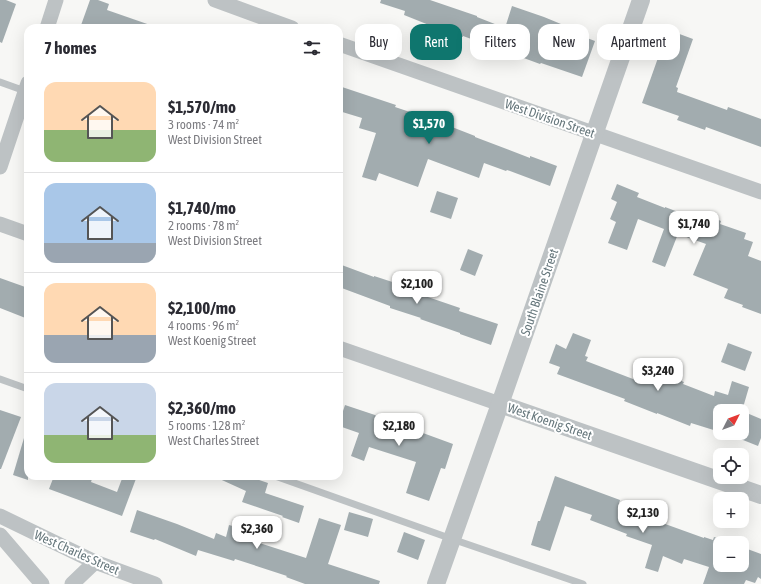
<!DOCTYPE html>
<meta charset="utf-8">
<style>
:root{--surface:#fff;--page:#f7f7f7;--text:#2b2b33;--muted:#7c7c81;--line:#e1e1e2;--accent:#0f766e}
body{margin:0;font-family:"Asap Condensed",sans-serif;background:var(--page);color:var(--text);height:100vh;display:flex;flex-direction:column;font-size:15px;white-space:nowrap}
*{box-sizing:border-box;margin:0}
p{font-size:13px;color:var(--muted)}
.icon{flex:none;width:22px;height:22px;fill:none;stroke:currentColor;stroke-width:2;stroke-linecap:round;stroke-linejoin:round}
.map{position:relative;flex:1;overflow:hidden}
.drawer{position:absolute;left:24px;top:24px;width:319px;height:456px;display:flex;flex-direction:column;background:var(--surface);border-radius:12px;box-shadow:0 4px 16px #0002}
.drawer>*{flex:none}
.banner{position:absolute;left:355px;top:24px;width:346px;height:36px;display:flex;gap:8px}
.needle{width:26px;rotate:48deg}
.fabs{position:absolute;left:713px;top:404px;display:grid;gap:8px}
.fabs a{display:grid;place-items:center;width:36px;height:36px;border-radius:8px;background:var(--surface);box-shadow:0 4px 16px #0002;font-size:20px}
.price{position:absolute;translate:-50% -34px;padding:0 9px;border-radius:8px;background:#fff;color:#222;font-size:13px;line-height:26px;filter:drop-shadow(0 1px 2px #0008)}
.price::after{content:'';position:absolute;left:50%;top:24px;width:12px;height:9px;margin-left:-6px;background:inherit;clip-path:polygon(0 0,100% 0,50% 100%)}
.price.current{background:var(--accent);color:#fff}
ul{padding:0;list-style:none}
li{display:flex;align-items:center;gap:12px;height:100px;padding:0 20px}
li+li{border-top:1px solid var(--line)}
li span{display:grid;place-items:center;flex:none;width:112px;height:80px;border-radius:12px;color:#555}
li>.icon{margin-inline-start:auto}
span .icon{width:48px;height:48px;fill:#fffc;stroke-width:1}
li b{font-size:17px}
h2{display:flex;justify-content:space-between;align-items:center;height:48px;padding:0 20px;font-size:17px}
.pill{padding:0 14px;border-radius:12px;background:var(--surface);box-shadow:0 4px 16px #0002;font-size:14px;line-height:36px}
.pill.current{background:var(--accent);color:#fff}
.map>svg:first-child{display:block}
.building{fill:#a2acaf}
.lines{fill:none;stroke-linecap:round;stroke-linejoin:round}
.service{stroke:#bdc2c4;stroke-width:7}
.minor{stroke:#bdc2c4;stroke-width:15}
.tertiary{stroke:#bdc2c4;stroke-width:18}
.labels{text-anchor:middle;stroke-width:4;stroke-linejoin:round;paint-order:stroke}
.street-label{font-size:13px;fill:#66777c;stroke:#fff}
</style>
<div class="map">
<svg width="761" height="584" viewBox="0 0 761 584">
<rect width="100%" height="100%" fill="#f7f7f5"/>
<g class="building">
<path d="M0 0H6L16 4 2 43 0 42Z"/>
<path d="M90 0H98L109 4 107 10 153 26V28H80Z"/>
<path d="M381 0H430L477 16V17L505 28 512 6 544 17 573 29 571 32 595 41 582 77 541 63 540 64 463 36V37L434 27 404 15 405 11 380 3Z"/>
<path d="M666 29 693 39 676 87 678 88 677 92 727 110 728 107 761 119V147L706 127 705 130 677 120 679 116 642 103 659 55 657 54Z"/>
<path d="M339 86 396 105 395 107 434 120 475 136V137L530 158V156L557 166 550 186 507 170 506 171 484 163 479 178 428 159 418 187 379 173 376 181 362 177 376 133 359 128 362 118 339 111Z"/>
<path d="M617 184 639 193 637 197 665 208V207L702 221 705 214 721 221 720 224 746 233 744 239 753 242 748 256 761 261V314L742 307 743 305 724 298 728 289 693 275 706 244 678 234 665 267 652 262 664 229 638 219 627 250 608 243 616 222 610 219 617 202 611 199Z"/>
<path d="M437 191 458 198 451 219 430 212Z"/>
<path d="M468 249 483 255 475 276 460 270Z"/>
<path d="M339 264 374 277V276L423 292 422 295 460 308 459 311 498 324 491 345 460 334V333L420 319 421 318 390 308V306L339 287Z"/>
<path d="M0 278 28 288V319L0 308Z"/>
<path d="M573 333 591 340 585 356 588 357 586 361 633 379 634 378 642 381 648 368 684 382 683 384 714 396 715 391 728 395 732 381 749 387 742 411 761 419V438L758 446 733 436V437L722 433H742V411H720V432L691 423 690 426 657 413V414L624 401 625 399 557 374 560 367 549 363 556 344 566 349Z"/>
<path d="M728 343 752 352 745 371 721 362Z"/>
<path d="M345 405 387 419V418L413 427 412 429 453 444 445 469 441 468 429 501 406 493 416 462 369 447 364 461 351 456 359 433 339 426V423Z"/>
<path d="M0 410 21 417 1 469H0Z"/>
<path d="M24 438 28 439V480L13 475Z"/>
<path d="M54 476H93L91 482 117 492 123 476H137L122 516 49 489Z"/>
<path d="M213 476H247L268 483 265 493 304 506 299 523 282 517 283 516 242 502 246 491Z"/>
<path d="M555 476 620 500 618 507 704 538V537L713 540 714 537 730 543H720V565H742V547L761 554V579L758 577 755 583 746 580 744 584H703L709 567 684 559 682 564 663 556 658 572 645 568 652 545 626 536 627 534 590 520 592 515 565 506 550 551 531 545 538 521H540Z"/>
<path d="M137 510 177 524 214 539 216 533 226 537 229 525 243 529 241 537 306 558 319 518 341 525 328 564 380 581 379 584H305L286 577 287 576 235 559 234 561 198 550 196 556 155 539 154 540 130 532Z"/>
<path d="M349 512 373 519 368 537 344 530Z"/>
<path d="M404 532 425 540 418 560 397 552Z"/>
</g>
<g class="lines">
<g class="service">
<path d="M0 82 25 91"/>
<path d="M0 379 28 389"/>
<path d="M275 476 452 539 583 584"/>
</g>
<g class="minor">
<path d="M215 0 292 28"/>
<path d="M47 28 56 0"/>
<path d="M339 44 761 192"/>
<path d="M0 167 28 83"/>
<path d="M0 224 28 234"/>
<path d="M339 348 500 404"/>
<path d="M0 516 95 562 155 584"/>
<path d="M0 535 42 584"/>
<path d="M72 584 95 562"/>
</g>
<g class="tertiary">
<path d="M500 404 761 495"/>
<path d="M436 584 500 404 641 0"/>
</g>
</g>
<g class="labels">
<g class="street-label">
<text transform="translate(550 118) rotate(19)" y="5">West Division Street</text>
<text transform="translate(539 292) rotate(-71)" y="5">South Blaine Street</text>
<text transform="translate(550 421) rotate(19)" y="5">West Koenig Street</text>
<text transform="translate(77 552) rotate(24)" y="5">West Charles Street</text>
</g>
</g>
</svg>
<div class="fabs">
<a><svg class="needle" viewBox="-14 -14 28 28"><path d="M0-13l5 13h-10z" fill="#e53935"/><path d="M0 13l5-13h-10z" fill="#7c7c81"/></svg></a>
<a><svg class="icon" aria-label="locate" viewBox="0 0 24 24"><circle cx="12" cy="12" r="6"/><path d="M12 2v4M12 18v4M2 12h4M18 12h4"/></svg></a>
<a>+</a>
<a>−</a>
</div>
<b class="price current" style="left:429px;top:145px">$1,570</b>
<b class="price" style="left:694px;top:245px">$1,740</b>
<b class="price" style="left:417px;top:305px">$2,100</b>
<b class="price" style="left:658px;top:392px">$3,240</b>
<b class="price" style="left:399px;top:447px">$2,180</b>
<b class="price" style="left:643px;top:534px">$2,130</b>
<b class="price" style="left:257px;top:550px">$2,360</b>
<div class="banner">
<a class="pill">Buy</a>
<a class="pill current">Rent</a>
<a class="pill">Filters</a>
<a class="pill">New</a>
<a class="pill">Apartment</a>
</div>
<section class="drawer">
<h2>7 homes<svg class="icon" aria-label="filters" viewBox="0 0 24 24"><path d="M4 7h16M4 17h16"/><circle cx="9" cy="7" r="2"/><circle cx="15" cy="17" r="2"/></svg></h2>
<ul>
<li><span style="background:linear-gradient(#ffd9b3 60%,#8fb573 0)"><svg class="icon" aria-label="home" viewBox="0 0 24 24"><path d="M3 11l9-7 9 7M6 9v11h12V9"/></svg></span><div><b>$1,570/mo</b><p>3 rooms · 74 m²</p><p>West Division Street</p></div></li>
<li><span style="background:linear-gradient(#a9c7e8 75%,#9aa5b1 0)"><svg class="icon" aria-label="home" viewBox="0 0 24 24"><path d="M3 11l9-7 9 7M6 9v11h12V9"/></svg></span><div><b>$1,740/mo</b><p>2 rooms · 78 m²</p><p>West Division Street</p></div></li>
<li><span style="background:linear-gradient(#ffd9b3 65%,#9aa5b1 0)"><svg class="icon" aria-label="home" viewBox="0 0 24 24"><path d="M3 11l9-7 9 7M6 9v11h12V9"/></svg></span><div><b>$2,100/mo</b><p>4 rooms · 96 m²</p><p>West Koenig Street</p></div></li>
<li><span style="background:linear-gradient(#c9d6e8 65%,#8fb573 0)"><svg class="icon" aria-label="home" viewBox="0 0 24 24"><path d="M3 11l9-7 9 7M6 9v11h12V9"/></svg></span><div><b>$2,360/mo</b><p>5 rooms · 128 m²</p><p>West Charles Street</p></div></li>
</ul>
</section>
</div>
